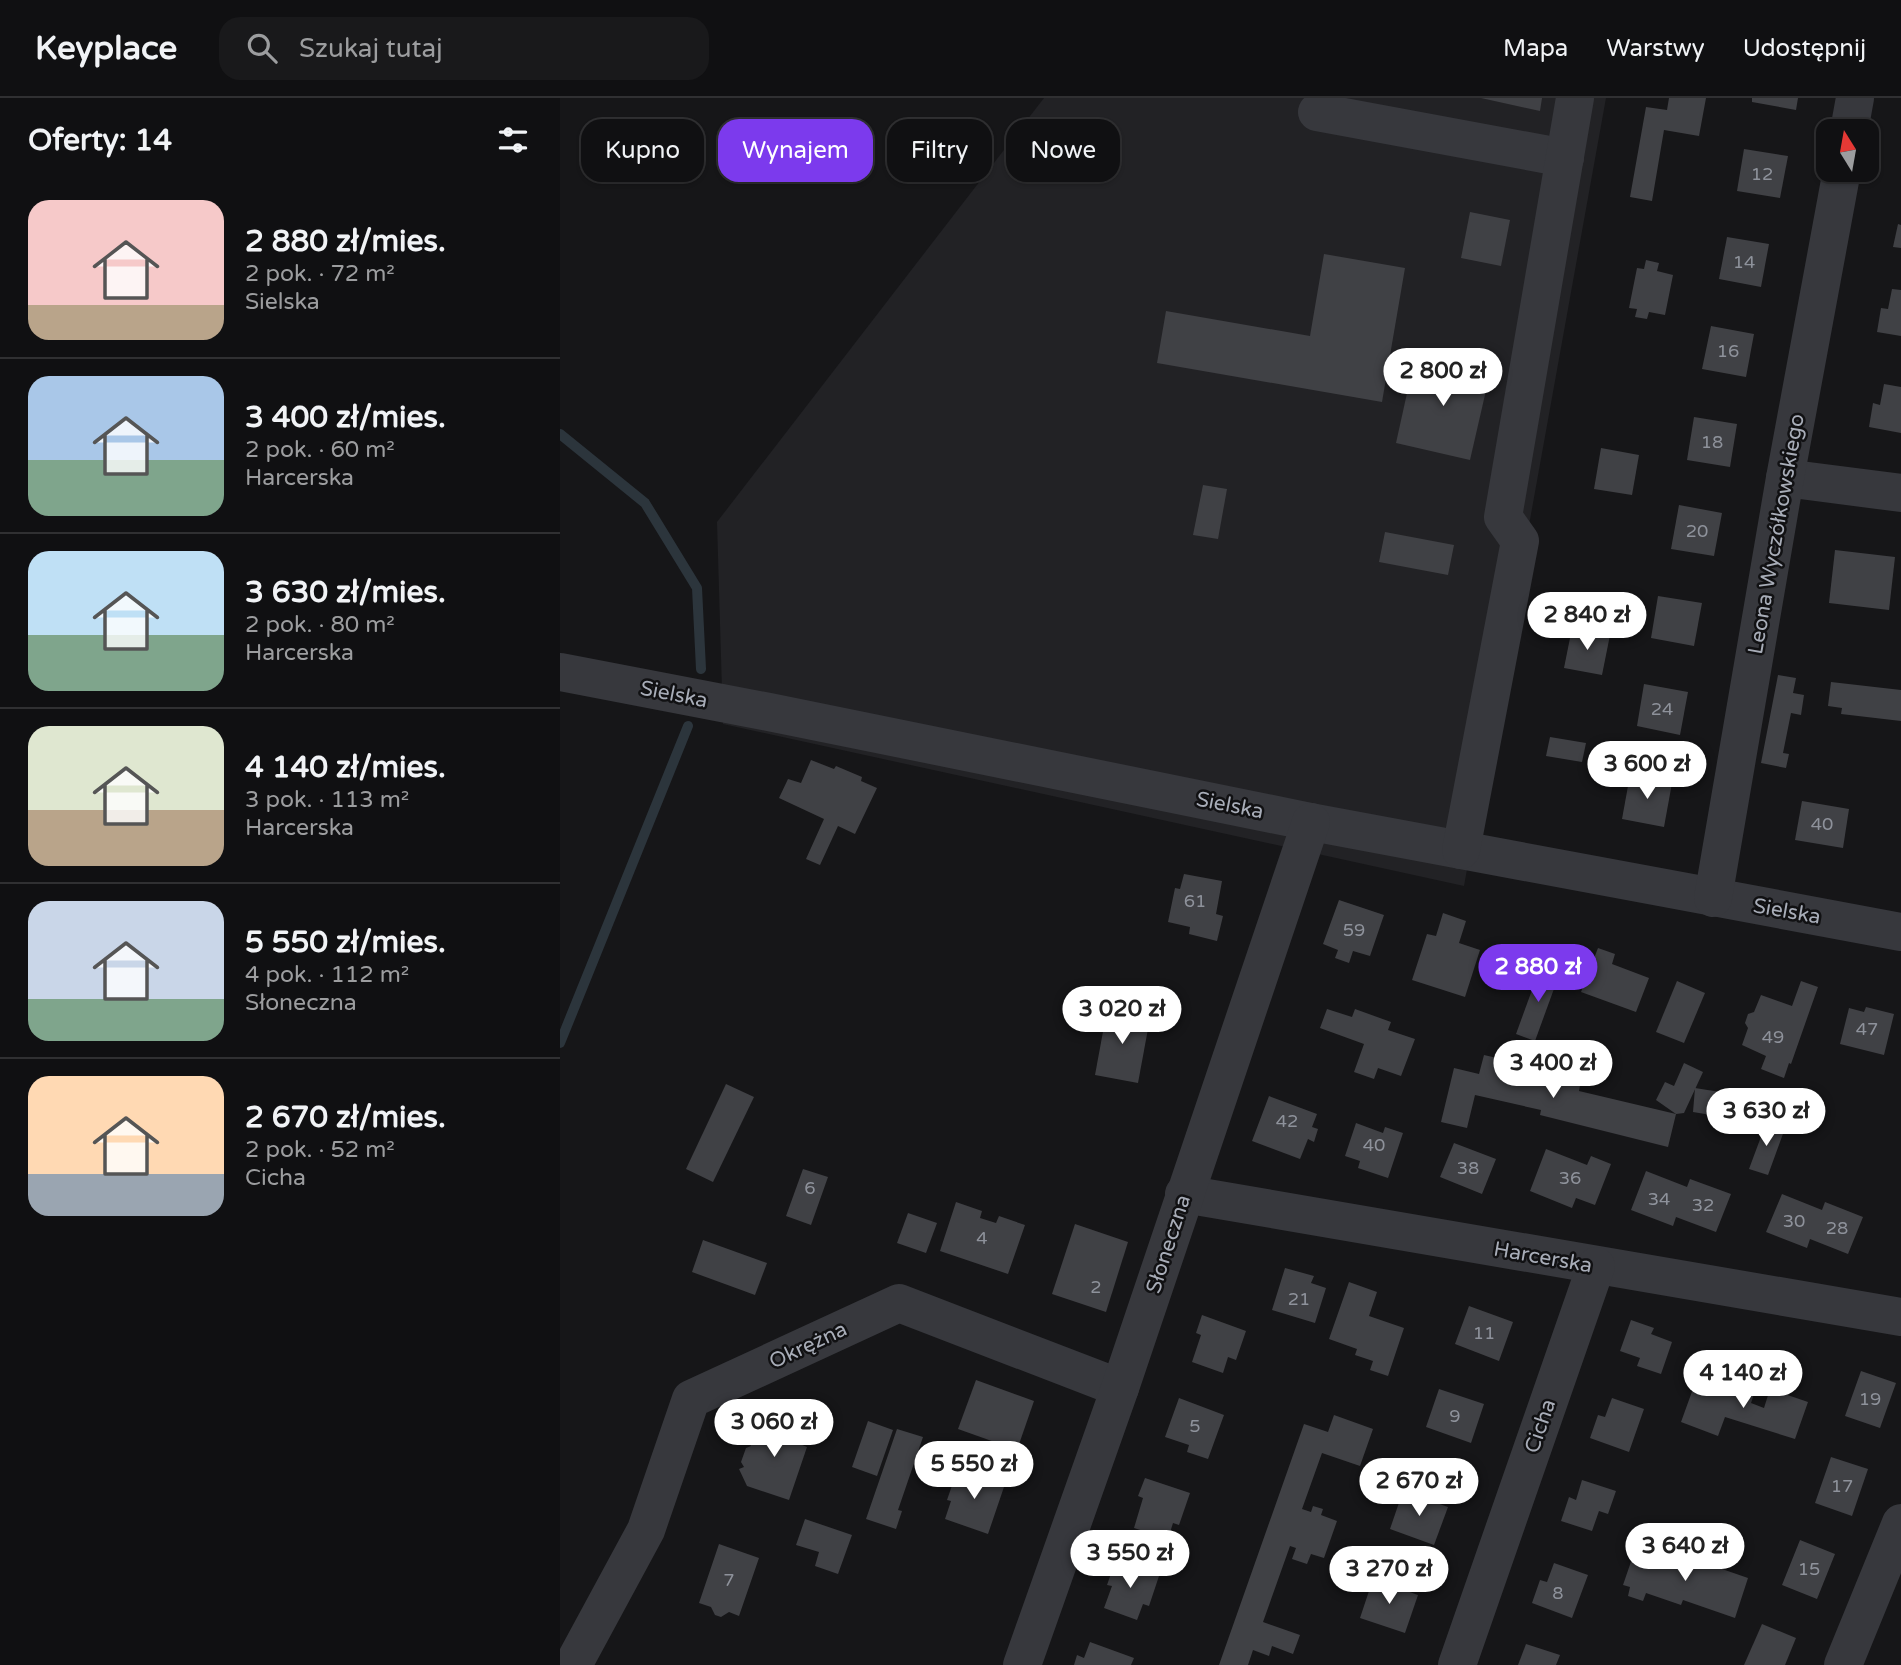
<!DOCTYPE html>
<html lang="pl">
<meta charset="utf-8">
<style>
:root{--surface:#101012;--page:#19191b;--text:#f1f3f6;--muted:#9c9d9f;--line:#303032;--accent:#7c3aed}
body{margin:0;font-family:"Varela Round",sans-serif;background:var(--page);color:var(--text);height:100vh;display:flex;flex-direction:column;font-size:26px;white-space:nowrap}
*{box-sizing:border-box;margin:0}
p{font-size:23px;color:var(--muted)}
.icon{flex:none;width:38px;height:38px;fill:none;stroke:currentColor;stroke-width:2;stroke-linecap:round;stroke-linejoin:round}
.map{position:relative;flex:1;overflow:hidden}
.details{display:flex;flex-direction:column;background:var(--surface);width:560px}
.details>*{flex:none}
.guide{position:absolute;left:21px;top:21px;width:665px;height:63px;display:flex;gap:14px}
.needle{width:46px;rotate:349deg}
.fabs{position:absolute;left:1256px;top:21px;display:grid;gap:14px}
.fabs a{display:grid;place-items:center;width:63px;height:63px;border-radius:14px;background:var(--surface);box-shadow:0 2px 5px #0004,0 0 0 2px var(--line);font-size:35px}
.price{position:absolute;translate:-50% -60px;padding:0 16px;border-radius:24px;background:#fff;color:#222;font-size:23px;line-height:46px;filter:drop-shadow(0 2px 4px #0008)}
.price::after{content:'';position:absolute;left:50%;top:42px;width:21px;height:16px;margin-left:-10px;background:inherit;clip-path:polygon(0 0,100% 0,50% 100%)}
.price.on{background:var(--accent);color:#fff}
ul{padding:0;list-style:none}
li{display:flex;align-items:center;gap:21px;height:175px;padding:0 28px}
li+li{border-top:2px solid var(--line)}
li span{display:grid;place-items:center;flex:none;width:196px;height:140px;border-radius:21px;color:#555}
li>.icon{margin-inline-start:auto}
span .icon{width:84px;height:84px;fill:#fffc;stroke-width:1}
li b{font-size:30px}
h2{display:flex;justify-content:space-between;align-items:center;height:84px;padding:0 28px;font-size:30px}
.tag{padding:0 24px;border-radius:21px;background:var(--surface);box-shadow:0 2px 5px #0004,0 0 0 2px var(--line);font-size:24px;line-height:63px}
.tag.on{background:var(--accent);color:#fff}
header{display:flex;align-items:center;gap:42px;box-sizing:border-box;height:98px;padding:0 35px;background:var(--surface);border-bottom:2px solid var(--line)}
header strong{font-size:33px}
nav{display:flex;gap:38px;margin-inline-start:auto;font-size:24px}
.search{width:490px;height:63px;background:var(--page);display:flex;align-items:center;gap:18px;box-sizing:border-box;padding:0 24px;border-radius:21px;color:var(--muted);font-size:26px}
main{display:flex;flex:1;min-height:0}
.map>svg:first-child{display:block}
.built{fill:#222225}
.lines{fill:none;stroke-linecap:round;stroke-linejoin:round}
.stream{stroke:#2c353c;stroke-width:10}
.building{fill:#404145}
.minor{stroke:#37383d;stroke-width:38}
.labels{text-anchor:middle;stroke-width:5;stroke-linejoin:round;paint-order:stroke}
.number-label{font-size:18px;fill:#8e929b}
.street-label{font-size:21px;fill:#a8adb8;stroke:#111113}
</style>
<header>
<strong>Keyplace</strong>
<div class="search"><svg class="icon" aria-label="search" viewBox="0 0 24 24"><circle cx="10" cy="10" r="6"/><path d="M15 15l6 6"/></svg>Szukaj tutaj</div>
<nav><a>Mapa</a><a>Warstwy</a><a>Udostępnij</a></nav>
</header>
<main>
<section class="details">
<h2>Oferty: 14<svg class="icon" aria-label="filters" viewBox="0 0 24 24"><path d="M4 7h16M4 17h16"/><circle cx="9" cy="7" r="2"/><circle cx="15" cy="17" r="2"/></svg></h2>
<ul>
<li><span style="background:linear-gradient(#f6c9c9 75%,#b9a48a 0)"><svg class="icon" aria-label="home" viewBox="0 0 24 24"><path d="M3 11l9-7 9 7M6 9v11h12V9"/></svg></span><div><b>2 880 zł/mies.</b><p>2 pok. · 72 m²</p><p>Sielska</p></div></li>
<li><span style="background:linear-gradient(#a9c7e8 60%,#7fa58c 0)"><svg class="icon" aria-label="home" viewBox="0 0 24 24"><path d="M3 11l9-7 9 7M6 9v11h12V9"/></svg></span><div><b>3 400 zł/mies.</b><p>2 pok. · 60 m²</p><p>Harcerska</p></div></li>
<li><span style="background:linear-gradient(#bfe0f5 60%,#7fa58c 0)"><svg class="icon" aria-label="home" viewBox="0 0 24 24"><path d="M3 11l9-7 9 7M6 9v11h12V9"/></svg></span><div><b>3 630 zł/mies.</b><p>2 pok. · 80 m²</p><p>Harcerska</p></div></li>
<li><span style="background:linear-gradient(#dfe7d0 60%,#b9a48a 0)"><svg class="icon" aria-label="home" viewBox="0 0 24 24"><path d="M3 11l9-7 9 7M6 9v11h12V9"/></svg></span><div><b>4 140 zł/mies.</b><p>3 pok. · 113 m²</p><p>Harcerska</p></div></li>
<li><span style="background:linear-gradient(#c9d6e8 70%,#7fa58c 0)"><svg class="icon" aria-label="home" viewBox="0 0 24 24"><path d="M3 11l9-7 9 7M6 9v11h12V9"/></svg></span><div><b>5 550 zł/mies.</b><p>4 pok. · 112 m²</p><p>Słoneczna</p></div></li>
<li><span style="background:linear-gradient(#ffd9b3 70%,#9aa5b1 0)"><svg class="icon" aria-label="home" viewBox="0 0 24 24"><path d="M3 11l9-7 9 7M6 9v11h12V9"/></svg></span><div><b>2 670 zł/mies.</b><p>2 pok. · 52 m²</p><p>Cicha</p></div></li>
</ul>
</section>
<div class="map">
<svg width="1341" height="1567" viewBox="0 0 1341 1567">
<rect width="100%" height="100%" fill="#161618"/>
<path class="built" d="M484 0H1046L904 788 163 626 157 424Z"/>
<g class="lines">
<g class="stream">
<path d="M0 336 85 405 137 490 141 571"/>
<path d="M0 945 128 628"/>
</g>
</g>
<g class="building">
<path d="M921 0H982L980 13Z"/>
<path d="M1109 0H1146L1139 38 1104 32 1092 103 1070 99 1086 9 1107 12Z"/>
<path d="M1192 0H1238L1236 12 1192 4Z"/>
<path d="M1184 51 1228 58 1220 100 1177 93Z"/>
<path d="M910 114 950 122 941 168 901 160Z"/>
<path d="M1338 126 1341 127V150L1333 149Z"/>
<path d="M1167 139 1209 146 1201 189 1159 181Z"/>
<path d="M764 156 845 170 822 304 597 265 606 213 750 238Z"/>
<path d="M1086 162 1099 165 1097 173 1113 177 1105 217 1089 214 1087 221 1075 219 1077 211 1069 210 1077 170 1084 171Z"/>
<path d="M1332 191 1341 192V238L1317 234 1321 210 1328 211Z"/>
<path d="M1151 228 1194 236 1186 279 1142 271Z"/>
<path d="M855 259 930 275 910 362 836 345Z"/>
<path d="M1324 286 1341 289V335L1309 329 1313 305 1320 307Z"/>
<path d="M1134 319 1177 326 1170 369 1127 362Z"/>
<path d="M1041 350 1079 357 1072 397 1034 391Z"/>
<path d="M643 387 667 391 658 441 633 437Z"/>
<path d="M1119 407 1162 415 1154 458 1111 451Z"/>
<path d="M825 434 894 447 888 477 819 464Z"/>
<path d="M1275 452 1335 459 1329 512 1269 505Z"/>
<path d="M1098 498 1142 505 1134 548 1091 540Z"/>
<path d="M1012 530 1050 537 1042 577 1004 570Z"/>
<path d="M1218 577 1236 580 1233 595 1244 597 1241 617 1231 615 1223 655 1229 656 1226 670 1201 665Z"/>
<path d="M1271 584 1341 592V623L1281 616 1282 610 1268 608Z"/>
<path d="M1084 586 1128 594 1120 637 1077 628Z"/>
<path d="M990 639 1026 645 1022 664 986 658Z"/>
<path d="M251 662 274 671 276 668 302 679 301 683 317 690 295 736 278 728 260 767 246 761 264 721 219 700 228 681 241 685Z"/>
<path d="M1070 677 1112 685 1104 729 1062 721Z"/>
<path d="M1242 703 1289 711 1283 750 1235 742Z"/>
<path d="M624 776 662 783 656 816 663 818 657 843 629 836 630 829 608 824 615 790 620 791Z"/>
<path d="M779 802 824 817 810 858 793 853 789 865 775 860 778 852 763 846Z"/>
<path d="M883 815 906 823 899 845 920 852 905 899 852 882 867 836 876 838Z"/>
<path d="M1038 850 1055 856 1052 866 1089 880 1076 914 1021 894Z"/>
<path d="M980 870 999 877 975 943 956 936Z"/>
<path d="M1117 883 1145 895 1124 945 1096 934Z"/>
<path d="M1241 883 1258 889 1231 966 1229 965 1224 980 1201 971 1206 958 1182 947 1188 930 1185 925 1188 916 1194 914 1201 897 1232 908Z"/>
<path d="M1306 909 1334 916 1324 957 1280 946 1289 910 1304 914Z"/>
<path d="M767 911 792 919 795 911 831 924 828 932 855 941 841 978 818 970 814 981 794 974 804 946 760 930Z"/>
<path d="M547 912 590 920 578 985 535 977Z"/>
<path d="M924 957 963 966 958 986 962 987 969 958 994 964 992 970 1022 977 1019 993 1116 1016 1108 1049 980 1017 981 1012 915 997 907 1030 881 1024 894 970 919 976Z"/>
<path d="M1124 965 1143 974 1124 1015 1116 1016 1096 1002 1105 984 1114 988Z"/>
<path d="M166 986 194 999 153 1084 126 1071Z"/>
<path d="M1135 990 1185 998 1181 1022 1133 1014Z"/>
<path d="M709 998 757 1016 752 1029 758 1031 754 1044 748 1041 740 1061 692 1043Z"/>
<path d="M1197 1024 1224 1033 1208 1077 1189 1071 1202 1036 1194 1034Z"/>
<path d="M796 1025 823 1035 825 1029 843 1035 828 1080 798 1070 800 1063 785 1058Z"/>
<path d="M894 1045 936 1061 922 1096 880 1079Z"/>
<path d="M986 1051 1027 1067 1031 1058 1051 1066 1035 1107 1016 1100 1012 1110 970 1093Z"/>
<path d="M243 1071 268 1079 251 1127 226 1118Z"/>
<path d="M1086 1073 1127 1089 1130 1081 1171 1096 1156 1134 1116 1119 1113 1128 1071 1112Z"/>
<path d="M1222 1096 1262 1112 1265 1104 1303 1119 1288 1156 1250 1141 1247 1150 1206 1134Z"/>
<path d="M396 1104 422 1113 420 1120 436 1125 439 1118 465 1127 448 1176 380 1153Z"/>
<path d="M348 1115 377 1125 366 1155 337 1145Z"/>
<path d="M515 1126 568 1144 546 1214 492 1196Z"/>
<path d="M143 1142 207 1165 195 1197 132 1174Z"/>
<path d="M725 1170 754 1178 751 1185 766 1190 755 1225 712 1212Z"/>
<path d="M789 1184 817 1194 809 1218 844 1230 828 1278 810 1272 813 1263 795 1257 797 1251 769 1241Z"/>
<path d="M909 1208 953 1224 939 1263 895 1246Z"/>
<path d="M642 1217 686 1233 676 1262 668 1259 663 1275 632 1264 641 1237 636 1235Z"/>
<path d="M1071 1222 1094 1230 1091 1236 1112 1244 1101 1276 1077 1268 1080 1260 1060 1253Z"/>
<path d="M1301 1273 1336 1285 1320 1330 1285 1318Z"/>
<path d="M1138 1277 1150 1281 1148 1289 1171 1297 1174 1289 1194 1296 1191 1305 1204 1310 1210 1291 1248 1304 1235 1341 1165 1319 1158 1338 1121 1324Z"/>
<path d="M416 1282 474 1303 457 1352 398 1331Z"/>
<path d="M879 1291 924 1306 911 1345 866 1329Z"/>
<path d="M619 1300 664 1317 648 1361 627 1354 629 1347 605 1339Z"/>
<path d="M1052 1300 1084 1311 1069 1354 1030 1340 1038 1317 1045 1319Z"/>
<path d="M774 1317 813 1331 800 1368 762 1355 742 1411 751 1414 753 1408 763 1411 761 1417 777 1423 764 1460 751 1456 747 1466 732 1461 736 1450 730 1448 703 1524 740 1537 733 1556 712 1548 709 1558 693 1552 688 1567H659L744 1326 768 1334Z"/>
<path d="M211 1318 241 1328 235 1344 247 1349 229 1402 187 1388 179 1371 184 1369 181 1364 186 1350 191 1348 188 1343 205 1334Z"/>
<path d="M308 1323 333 1332 317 1378 292 1369Z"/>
<path d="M337 1331 363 1339 338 1412 342 1413 336 1431 306 1421Z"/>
<path d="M1271 1359 1308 1371 1292 1418 1255 1405Z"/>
<path d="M398 1370 445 1386 428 1436 385 1421 391 1403 387 1402Z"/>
<path d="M585 1380 630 1395 619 1427 613 1425 608 1441 574 1430 583 1400 578 1398Z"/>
<path d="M1022 1382 1056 1393 1048 1416 1039 1413 1032 1433 1001 1423 1009 1399 1016 1402Z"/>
<path d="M843 1393 888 1409 874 1447 830 1431Z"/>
<path d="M245 1421 292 1437 278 1476 255 1468 259 1454 236 1447Z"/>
<path d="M1240 1442 1275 1456 1257 1501 1222 1487Z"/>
<path d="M159 1446 199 1460 179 1518 169 1514 161 1519 155 1517 151 1509 139 1505Z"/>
<path d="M1076 1449 1134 1468 1136 1462 1188 1480 1175 1520 1123 1502 1121 1507 1086 1495 1083 1503 1068 1498 1070 1489 1063 1487Z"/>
<path d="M555 1464 570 1468 571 1465 584 1470 583 1473 599 1478 589 1508 583 1506 577 1522 544 1510 552 1488 547 1487Z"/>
<path d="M994 1465 1028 1477 1012 1520 972 1505 980 1482 987 1484Z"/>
<path d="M813 1481 858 1497 845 1535 800 1520Z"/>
<path d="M1202 1526 1236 1540 1225 1567H1184Z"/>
<path d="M530 1544 574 1560 571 1567H514L517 1557 524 1560Z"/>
<path d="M966 1546 1000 1557 996 1567H958Z"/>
</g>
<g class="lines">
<g class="minor">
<path d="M757 14 1005 60"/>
<path d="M1289 33 1295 0"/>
<path d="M1225 380 1341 395"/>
<path d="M0 574 209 614 751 724 1341 834"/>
<path d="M901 752 960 443 943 419 1015 0"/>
<path d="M1153 800 1225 380 1282 72"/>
<path d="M624 1096 1341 1219"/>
<path d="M13 1567 86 1432 131 1301 339 1205 560 1290"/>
<path d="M462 1567 560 1290 751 724"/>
<path d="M897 1567 1036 1168"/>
<path d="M1283 1567 1341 1425"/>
</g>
</g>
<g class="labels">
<g class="number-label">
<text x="1202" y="82">12</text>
<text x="1184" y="170">14</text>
<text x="1168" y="259">16</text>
<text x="1152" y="350">18</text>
<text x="1137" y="439">20</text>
<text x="1102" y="617">24</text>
<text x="1262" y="732">40</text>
<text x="635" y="809">61</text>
<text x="794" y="838">59</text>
<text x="1307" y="937">47</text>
<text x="1213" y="945">49</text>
<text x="727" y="1029">42</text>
<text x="814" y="1053">40</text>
<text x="908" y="1076">38</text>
<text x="1010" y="1086">36</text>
<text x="250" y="1096">6</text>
<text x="1099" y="1107">34</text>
<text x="1143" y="1113">32</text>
<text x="1234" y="1129">30</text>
<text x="1277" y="1136">28</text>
<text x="422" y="1146">4</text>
<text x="536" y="1195">2</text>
<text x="739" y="1207">21</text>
<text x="924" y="1241">11</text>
<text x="1310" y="1307">19</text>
<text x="895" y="1324">9</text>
<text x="635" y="1334">5</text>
<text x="1282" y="1394">17</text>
<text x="1249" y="1477">15</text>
<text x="169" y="1488">7</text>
<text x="998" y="1501">8</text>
</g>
<g class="street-label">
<text transform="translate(1216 436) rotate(-80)" y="7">Leona Wyczółkowskiego</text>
<text transform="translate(114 596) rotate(11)" y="7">Sielska</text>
<text transform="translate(670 707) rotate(11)" y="7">Sielska</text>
<text transform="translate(1227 813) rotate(10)" y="7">Sielska</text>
<text transform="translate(608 1146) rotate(-72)" y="7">Słoneczna</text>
<text transform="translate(983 1159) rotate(10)" y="7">Harcerska</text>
<text transform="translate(248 1247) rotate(-25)" y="7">Okrężna</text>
<text transform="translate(980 1328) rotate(-71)" y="7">Cicha</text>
</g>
</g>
</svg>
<div class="fabs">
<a><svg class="needle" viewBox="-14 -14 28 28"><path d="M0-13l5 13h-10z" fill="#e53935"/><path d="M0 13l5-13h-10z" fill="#9c9d9f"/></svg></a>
</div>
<b class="price" style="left:883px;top:310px">2 800 zł</b>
<b class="price" style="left:1027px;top:554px">2 840 zł</b>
<b class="price" style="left:1087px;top:703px">3 600 zł</b>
<b class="price on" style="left:978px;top:906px">2 880 zł</b>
<b class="price" style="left:562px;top:948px">3 020 zł</b>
<b class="price" style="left:993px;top:1002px">3 400 zł</b>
<b class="price" style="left:1206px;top:1050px">3 630 zł</b>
<b class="price" style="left:1183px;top:1312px">4 140 zł</b>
<b class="price" style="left:214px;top:1361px">3 060 zł</b>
<b class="price" style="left:414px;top:1403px">5 550 zł</b>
<b class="price" style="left:859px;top:1420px">2 670 zł</b>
<b class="price" style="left:1125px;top:1485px">3 640 zł</b>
<b class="price" style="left:570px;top:1492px">3 550 zł</b>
<b class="price" style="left:829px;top:1508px">3 270 zł</b>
<div class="guide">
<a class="tag">Kupno</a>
<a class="tag on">Wynajem</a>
<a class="tag">Filtry</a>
<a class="tag">Nowe</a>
</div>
</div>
</main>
